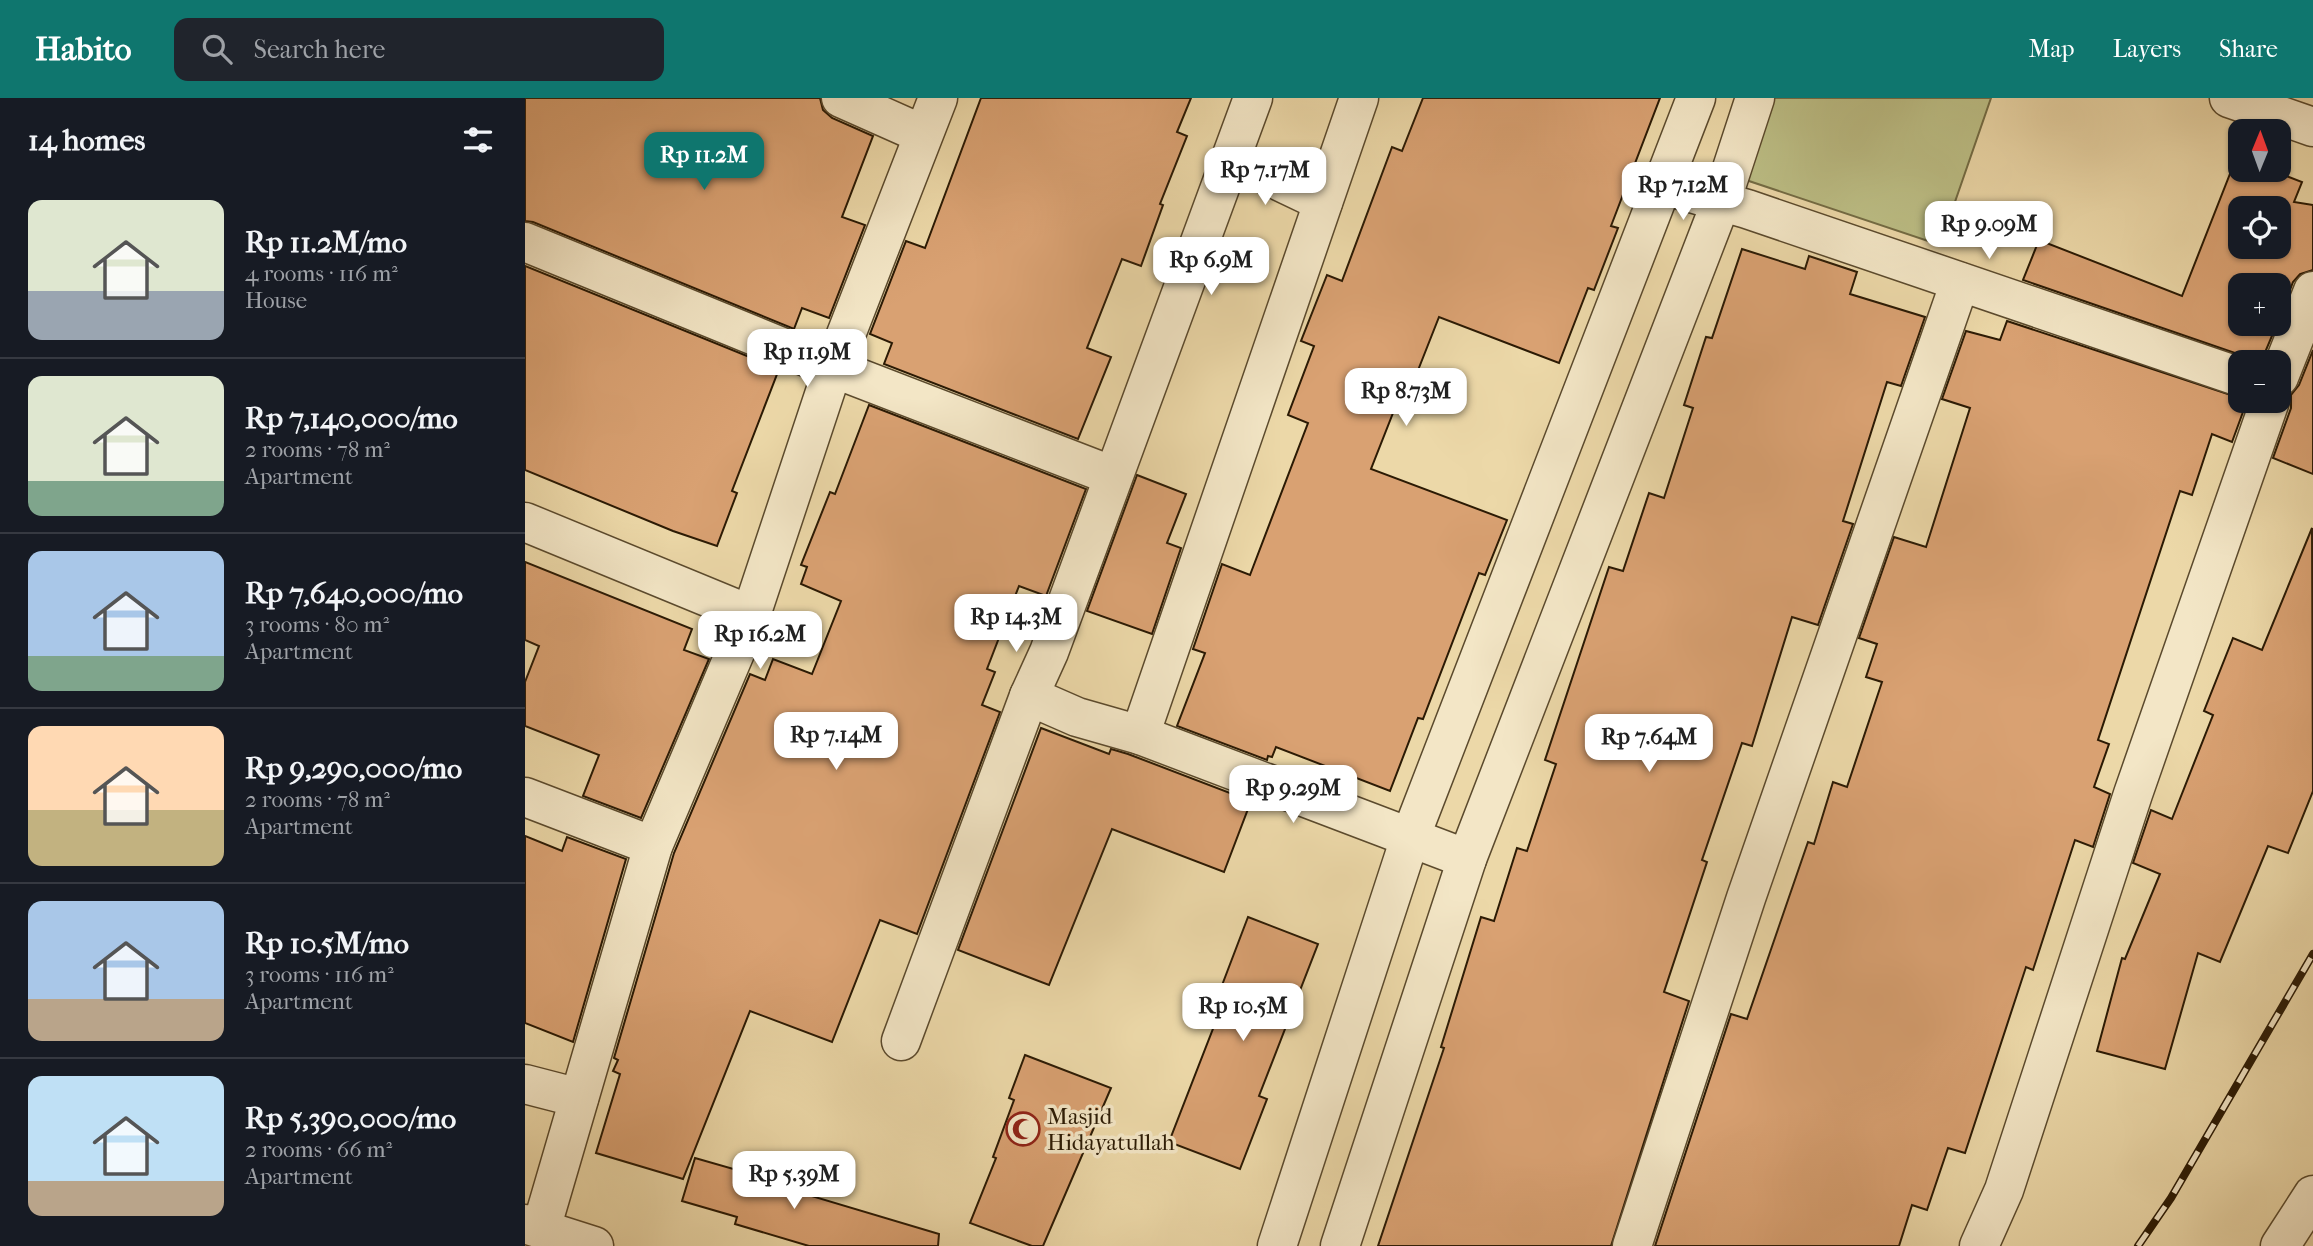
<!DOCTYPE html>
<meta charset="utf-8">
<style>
:root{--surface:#171b24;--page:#20242c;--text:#f1f3f6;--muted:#9ea1a6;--line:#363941;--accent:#0f766e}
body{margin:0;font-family:"IM FELL French Canon",serif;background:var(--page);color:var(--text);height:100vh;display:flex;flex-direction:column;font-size:26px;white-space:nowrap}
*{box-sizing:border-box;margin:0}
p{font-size:23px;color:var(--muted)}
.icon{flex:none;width:38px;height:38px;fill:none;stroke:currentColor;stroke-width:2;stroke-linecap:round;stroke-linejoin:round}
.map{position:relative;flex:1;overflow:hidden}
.side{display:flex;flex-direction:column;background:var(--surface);width:525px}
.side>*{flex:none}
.needle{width:46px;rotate:1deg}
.controls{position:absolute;left:1703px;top:21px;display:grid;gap:14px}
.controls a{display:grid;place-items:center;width:63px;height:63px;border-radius:14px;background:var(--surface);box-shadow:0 2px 5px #0004;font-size:35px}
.price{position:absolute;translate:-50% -60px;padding:0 16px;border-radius:14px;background:#fff;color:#222;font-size:23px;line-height:46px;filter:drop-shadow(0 2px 4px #0008)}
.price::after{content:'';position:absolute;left:50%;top:42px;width:21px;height:16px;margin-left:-10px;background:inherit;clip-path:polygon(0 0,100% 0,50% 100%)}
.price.on{background:var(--accent);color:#fff}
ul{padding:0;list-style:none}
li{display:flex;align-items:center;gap:21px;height:175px;padding:0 28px}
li+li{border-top:2px solid var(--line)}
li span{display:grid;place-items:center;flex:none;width:196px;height:140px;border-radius:14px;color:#555}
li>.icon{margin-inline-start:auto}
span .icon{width:84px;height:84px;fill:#fffc;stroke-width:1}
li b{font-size:30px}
h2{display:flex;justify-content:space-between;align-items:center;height:84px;padding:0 28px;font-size:30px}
header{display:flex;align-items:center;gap:42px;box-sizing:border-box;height:98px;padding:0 35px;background:var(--accent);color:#fff}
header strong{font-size:33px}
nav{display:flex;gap:38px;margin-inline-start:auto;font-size:24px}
.search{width:490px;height:63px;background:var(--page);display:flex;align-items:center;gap:18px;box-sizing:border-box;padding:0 24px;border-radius:14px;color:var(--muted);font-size:26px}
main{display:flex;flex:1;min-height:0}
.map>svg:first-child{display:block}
.green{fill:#bcbe85;stroke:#746c44;stroke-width:2}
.building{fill:#d9a172;stroke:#2b1a04;stroke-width:2;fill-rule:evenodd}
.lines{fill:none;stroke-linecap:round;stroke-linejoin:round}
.minor-casing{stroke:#5b4a2d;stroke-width:41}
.minor{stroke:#f3e6c6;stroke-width:38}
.rail-casing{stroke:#2b1a04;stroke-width:8}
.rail{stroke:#f3e6c6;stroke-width:5;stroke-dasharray:16;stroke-linecap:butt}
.labels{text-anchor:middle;stroke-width:7;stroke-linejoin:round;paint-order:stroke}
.poi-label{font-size:23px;fill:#2b1a04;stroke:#f3e6c6;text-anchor:start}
</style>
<header>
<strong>Habito</strong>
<div class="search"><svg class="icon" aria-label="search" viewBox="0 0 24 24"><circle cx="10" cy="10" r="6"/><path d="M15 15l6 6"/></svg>Search here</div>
<nav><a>Map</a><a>Layers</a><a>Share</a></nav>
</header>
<main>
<section class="side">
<h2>14 homes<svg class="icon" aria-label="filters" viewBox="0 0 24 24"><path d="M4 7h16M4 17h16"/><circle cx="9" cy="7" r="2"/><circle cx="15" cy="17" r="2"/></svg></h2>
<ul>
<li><span style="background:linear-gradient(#dfe7d0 65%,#9aa5b1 0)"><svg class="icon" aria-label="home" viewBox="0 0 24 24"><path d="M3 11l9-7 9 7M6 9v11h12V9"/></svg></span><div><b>Rp 11.2M/mo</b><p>4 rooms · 116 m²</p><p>House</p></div></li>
<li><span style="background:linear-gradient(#dfe7d0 75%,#7fa58c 0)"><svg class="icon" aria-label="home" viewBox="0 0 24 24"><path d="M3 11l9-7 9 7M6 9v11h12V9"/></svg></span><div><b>Rp 7,140,000/mo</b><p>2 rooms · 78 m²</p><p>Apartment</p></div></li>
<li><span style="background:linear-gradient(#a9c7e8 75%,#7fa58c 0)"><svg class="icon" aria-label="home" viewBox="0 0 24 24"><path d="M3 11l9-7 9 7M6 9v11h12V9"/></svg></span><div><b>Rp 7,640,000/mo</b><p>3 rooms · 80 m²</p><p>Apartment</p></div></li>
<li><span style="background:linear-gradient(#ffd9b3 60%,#c2b280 0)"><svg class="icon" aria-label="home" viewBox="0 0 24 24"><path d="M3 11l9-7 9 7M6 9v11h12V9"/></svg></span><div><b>Rp 9,290,000/mo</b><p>2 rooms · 78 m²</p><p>Apartment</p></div></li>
<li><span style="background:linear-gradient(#a9c7e8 70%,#b9a48a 0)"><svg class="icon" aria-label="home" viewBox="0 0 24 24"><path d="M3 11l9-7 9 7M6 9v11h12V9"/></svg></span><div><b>Rp 10.5M/mo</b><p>3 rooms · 116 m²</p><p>Apartment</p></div></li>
<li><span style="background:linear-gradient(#bfe0f5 75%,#b9a48a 0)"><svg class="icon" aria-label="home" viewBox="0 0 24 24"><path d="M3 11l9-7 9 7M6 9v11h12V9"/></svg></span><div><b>Rp 5,390,000/mo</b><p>2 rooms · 66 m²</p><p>Apartment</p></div></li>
</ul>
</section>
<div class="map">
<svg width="1788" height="1148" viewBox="0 0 1788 1148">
<rect width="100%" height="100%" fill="#ecd8a8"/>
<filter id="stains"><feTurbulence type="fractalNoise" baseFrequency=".00286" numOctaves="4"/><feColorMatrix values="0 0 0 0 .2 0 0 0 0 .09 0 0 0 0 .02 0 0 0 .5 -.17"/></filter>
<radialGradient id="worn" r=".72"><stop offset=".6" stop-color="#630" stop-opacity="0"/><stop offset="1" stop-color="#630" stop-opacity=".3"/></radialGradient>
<path class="green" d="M1239 0H1466L1415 147 1212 79Z"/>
<g class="building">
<path d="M0 0H295L298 12 307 20 348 38 317 119 340 127 304 220 277 210 269 231 8 124 0 123Z"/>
<path d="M456 0H666L652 34 662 38 635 106 638 107 616 168 597 161 562 250 586 259 553 341 359 266 367 245 345 236 381 143 400 150Z"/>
<path d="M898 0H1135L1086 128 1093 130 1069 192 1063 190 1034 265 914 219 888 285 881 282 846 371 982 422 960 477 954 475 898 621 893 620 865 693 751 649 747 659 743 658 742 662 652 628 680 555 668 551 697 466 725 477 783 325 763 317 789 248 776 243 802 177 817 183 867 49 877 53Z"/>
<path d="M1712 58 1715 59V72H1746L1777 84 1769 104 1788 107V172L1775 176 1768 184 1754 221V187H1715V226H1752L1736 264 1498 182 1514 142 1657 198ZM1715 110H1754V149H1715Z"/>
<path d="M1217 151 1280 171 1284 158 1332 174 1325 196 1400 219 1376 288 1362 284 1318 423 1328 426 1293 527 1267 519 1227 648 1217 645 1177 762 1182 764 1139 894 1164 903 1086 1148H853L919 950 916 949 956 819 969 823 992 750 1002 753 1031 666 1020 662 1084 469 1098 473 1124 395 1139 400 1168 310 1159 307 1181 239 1187 240Z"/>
<path d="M0 168 254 271 207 393 212 395 192 448 148 433 0 372Z"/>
<path d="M1482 223 1715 300V303H1722L1707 344 1687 336 1667 397 1655 393 1573 642 1584 646 1569 689 1585 696 1568 749 1550 742 1508 872 1501 869 1440 1055 1423 1050 1402 1112 1387 1107 1374 1148H1130L1206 916 1222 921 1283 744 1289 746 1308 684 1322 689 1357 584 1341 579 1352 546 1334 540 1369 439 1401 449 1445 310 1417 301 1441 233 1475 242Z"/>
<path d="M1788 252V376L1748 360 1766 310V297L1774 287Z"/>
<path d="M344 307 561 391 521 498 494 488 462 571 470 574 457 607 475 614 392 836 355 822 307 944 225 913 158 1081 71 1055 95 976 88 973 93 962 89 960 149 755 225 576 240 582 248 561 287 576 316 503 276 486 282 469 276 467 305 394 310 396Z"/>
<path d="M612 377 661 396 642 445 656 450 627 536 562 513Z"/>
<path d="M1787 430 1788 693 1763 755 1743 748 1695 864 1673 855 1640 971 1572 953 1597 860 1600 861 1635 776 1608 765 1626 712 1647 721 1688 617 1679 613 1708 540 1737 552Z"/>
<path d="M0 464 167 531 159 552 184 561 116 720 58 698 74 657 0 628V584L14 548 0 542Z"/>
<path d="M516 630 584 656 586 651 603 656 726 703 699 774 587 731 524 887 433 852Z"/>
<path d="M0 738 37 753 42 739 101 761 48 944 0 925Z"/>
<path d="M723 819 793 846 734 998 742 1001 715 1071 644 1044 698 905 691 903Z"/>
<path d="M500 957 586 990 518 1148H507L445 1125 471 1060 468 1059 489 1002 484 1000Z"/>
<path d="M170 1060 285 1093 283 1097 414 1136 413 1148H284L210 1126 212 1119 157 1103Z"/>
</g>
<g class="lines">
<defs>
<g id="minor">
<path d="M316 0 397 36"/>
<path d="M728 0 524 554 504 598 552 619 615 637 942 761"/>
<path d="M1704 0 1788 29"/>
<path d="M706 60 798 104"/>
<path d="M1138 87 1222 111 1715 279"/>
<path d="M0 144 308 270 588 378"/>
<path d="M1754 279 1788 193"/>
<path d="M0 424 226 517"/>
<path d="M615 637 834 0"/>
<path d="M0 699 128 748"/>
<path d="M376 943 504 598"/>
<path d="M0 986 54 1000"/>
<path d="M0 1126 69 1148"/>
<path d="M16 1131 128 748 226 517 308 270 413 0"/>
<path d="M752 1148 885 740 1171 0"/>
<path d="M815 1148 942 761 1196 104 1230 0"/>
<path d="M1107 1148 1221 800 1435 184"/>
<path d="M1454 1148 1479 1092 1608 696 1745 303"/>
<path d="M1755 1148 1788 1097"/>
</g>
</defs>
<use href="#minor" class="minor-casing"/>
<use href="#minor" class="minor"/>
<defs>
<path id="rail" d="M1613 1148 1646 1100 1788 856"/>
</defs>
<use href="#rail" class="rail-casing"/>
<use href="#rail" class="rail"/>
</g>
<defs>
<symbol id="mosque-ring" viewBox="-11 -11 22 22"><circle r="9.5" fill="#f3e6c6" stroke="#8f2418" stroke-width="1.5"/><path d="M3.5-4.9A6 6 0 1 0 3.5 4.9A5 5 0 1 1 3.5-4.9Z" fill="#8f2418"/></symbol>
</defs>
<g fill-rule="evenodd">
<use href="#mosque-ring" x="479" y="1012" width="38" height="38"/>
</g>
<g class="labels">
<g class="poi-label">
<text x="522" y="1026">Masjid<tspan x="522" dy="26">Hidayatullah</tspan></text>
</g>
</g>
<rect width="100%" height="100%" filter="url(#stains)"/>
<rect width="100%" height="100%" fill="url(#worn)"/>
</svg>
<div class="controls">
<a><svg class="needle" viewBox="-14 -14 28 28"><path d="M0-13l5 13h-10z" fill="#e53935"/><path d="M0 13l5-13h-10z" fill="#9ea1a6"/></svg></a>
<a><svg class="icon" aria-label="locate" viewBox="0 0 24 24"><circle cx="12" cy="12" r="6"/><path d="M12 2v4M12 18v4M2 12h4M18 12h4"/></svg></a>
<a>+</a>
<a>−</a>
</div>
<b class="price on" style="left:179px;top:94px">Rp 11.2M</b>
<b class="price" style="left:740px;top:109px">Rp 7.17M</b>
<b class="price" style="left:1158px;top:124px">Rp 7.12M</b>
<b class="price" style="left:1464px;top:163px">Rp 9.09M</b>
<b class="price" style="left:686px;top:199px">Rp 6.9M</b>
<b class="price" style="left:282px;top:291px">Rp 11.9M</b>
<b class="price" style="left:881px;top:330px">Rp 8.73M</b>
<b class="price" style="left:491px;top:556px">Rp 14.3M</b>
<b class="price" style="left:235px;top:573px">Rp 16.2M</b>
<b class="price" style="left:311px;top:674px">Rp 7.14M</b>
<b class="price" style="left:1124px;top:676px">Rp 7.64M</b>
<b class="price" style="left:768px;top:727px">Rp 9.29M</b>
<b class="price" style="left:718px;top:945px">Rp 10.5M</b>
<b class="price" style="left:269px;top:1113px">Rp 5.39M</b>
</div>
</main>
